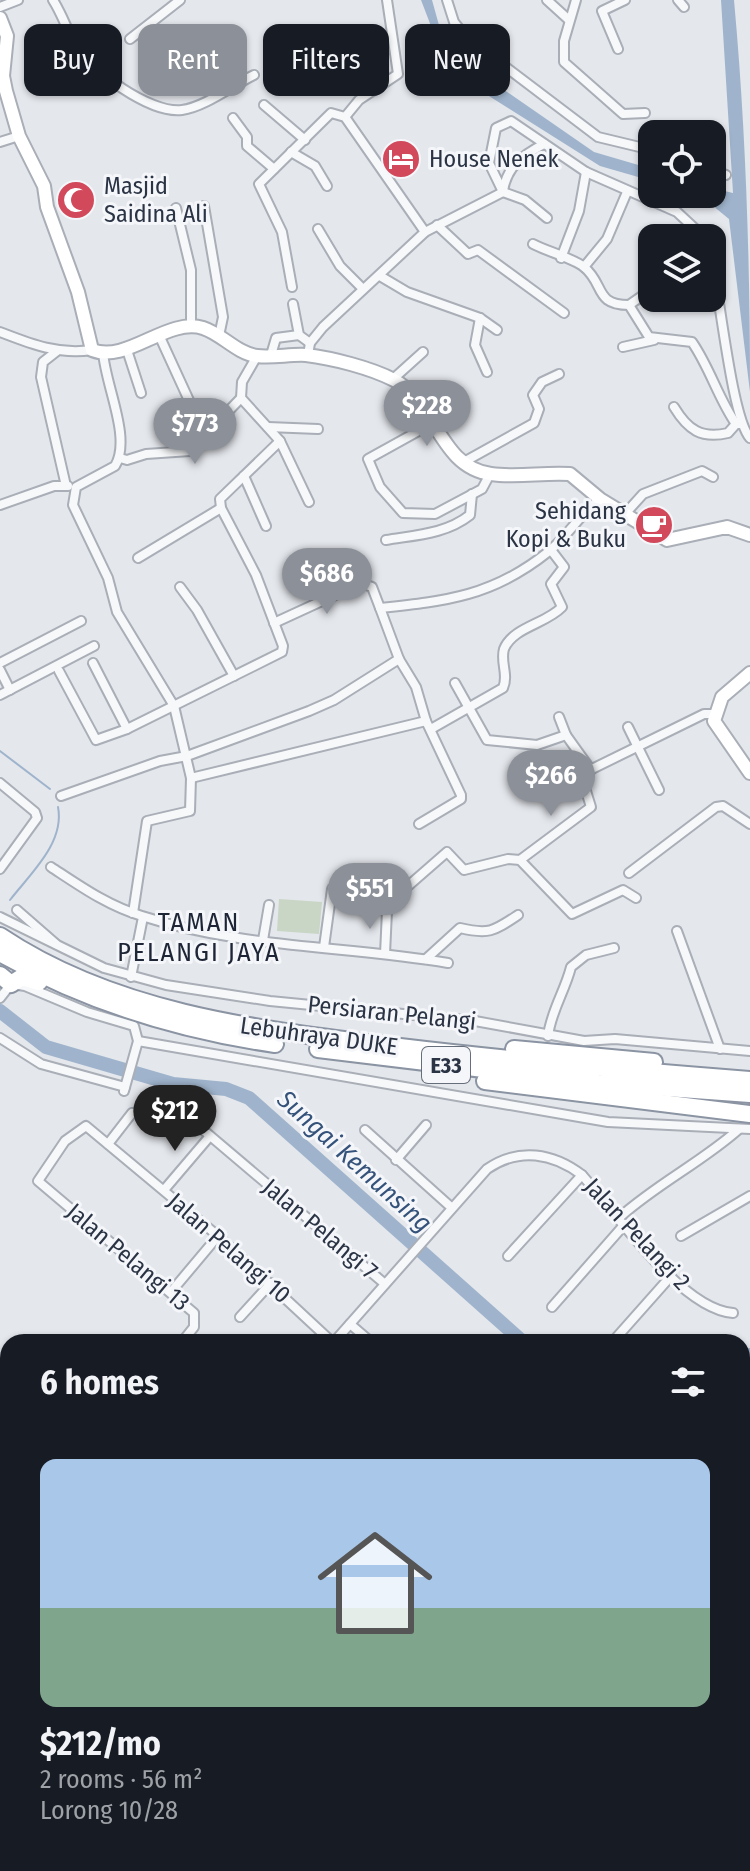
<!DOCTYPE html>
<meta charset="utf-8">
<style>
:root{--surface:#171b24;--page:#20242c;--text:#f1f3f6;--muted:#9ea1a6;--accent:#8c9099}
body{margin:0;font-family:"Fira Sans Condensed",sans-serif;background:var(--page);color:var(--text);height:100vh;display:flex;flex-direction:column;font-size:30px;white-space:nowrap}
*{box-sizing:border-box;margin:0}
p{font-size:26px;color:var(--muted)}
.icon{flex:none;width:44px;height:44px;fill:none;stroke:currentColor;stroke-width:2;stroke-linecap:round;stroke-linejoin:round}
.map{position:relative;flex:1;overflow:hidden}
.sheet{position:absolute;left:0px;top:1334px;width:750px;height:538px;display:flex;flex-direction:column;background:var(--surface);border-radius:24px 24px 0 0;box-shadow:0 2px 6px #0004}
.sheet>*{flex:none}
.hud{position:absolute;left:24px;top:24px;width:702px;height:72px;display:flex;gap:16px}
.fabs{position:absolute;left:638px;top:120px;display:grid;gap:16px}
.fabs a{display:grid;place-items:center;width:88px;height:88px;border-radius:16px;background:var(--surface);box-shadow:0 2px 6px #0004;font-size:40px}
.price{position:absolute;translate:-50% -68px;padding:0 18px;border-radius:28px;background:var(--accent);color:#fff;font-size:26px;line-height:52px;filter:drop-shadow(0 2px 4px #0008)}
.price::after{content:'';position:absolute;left:50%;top:48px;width:24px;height:18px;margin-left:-12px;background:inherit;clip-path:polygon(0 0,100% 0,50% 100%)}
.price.on{background:#222;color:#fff}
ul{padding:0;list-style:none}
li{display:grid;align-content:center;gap:16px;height:424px;padding:0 40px}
li span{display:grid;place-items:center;height:248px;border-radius:16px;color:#555}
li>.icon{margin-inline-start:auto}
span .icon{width:144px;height:144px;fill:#fffc;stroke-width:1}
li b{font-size:34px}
h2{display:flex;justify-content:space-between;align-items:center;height:96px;padding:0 40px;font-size:34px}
.tag{padding:0 28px;border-radius:16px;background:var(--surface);box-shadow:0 2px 6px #0004;font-size:28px;line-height:72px}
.tag.on{background:var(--accent);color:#fff}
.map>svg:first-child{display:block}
.green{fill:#c9d6c5}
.water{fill:#9fb4cc}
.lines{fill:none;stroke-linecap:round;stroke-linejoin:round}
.stream{stroke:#9fb4cc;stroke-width:2}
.river{stroke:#9fb4cc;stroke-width:14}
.street-casing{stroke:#a9aeb7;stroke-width:12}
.secondary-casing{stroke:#a9aeb7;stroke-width:16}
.primary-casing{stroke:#a3abb8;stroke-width:16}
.highway-casing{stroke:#8b94a3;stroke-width:20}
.street{stroke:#f7f8fa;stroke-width:8}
.secondary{stroke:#fff;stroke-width:12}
.primary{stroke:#fff;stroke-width:12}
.highway{stroke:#fff;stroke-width:16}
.labels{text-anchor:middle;stroke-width:6;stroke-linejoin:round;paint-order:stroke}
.shield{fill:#f4f6f9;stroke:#676e7b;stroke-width:2}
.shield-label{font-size:22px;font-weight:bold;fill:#2b3445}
.poi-label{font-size:24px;fill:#2b3445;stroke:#f4f6f9;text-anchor:start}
.street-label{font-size:24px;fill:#2b3445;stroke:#f4f6f9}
.neighbourhood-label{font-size:26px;letter-spacing:2px;fill:#1d2536;stroke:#f4f6f9}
.water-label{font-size:26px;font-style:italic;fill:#34527a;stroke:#f4f6f9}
</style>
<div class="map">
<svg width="750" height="1871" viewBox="0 0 750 1871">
<rect width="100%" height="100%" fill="#e4e7ec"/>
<g class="green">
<path d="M279 899 322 902 319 934 277 931Z"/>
<path d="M0 1796 8 1802V1864H73L80 1871H0Z"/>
</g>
<g class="water">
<path d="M421 0H432L442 36 471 67 594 152 652 169V181L600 166 457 76 444 60Z"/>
<path d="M721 0H734C746 131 750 261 750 392L729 219 707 201 690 194H712V188L733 193Z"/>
</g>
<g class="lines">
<g class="stream">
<path d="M0 751 50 789"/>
<path d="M10 900C30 874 65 843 58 807"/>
<path d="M0 1630 8 1631"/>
<path d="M186 1864 190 1871"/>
</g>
<g class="river">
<path d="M0 1011 46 1047 173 1084 226 1089 249 1098 523 1342"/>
<path d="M742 1359 750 1355"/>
</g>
<defs>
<g id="street">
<path d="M53 0C62 14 67 30 75 44 90 70 150 114 182 110 205 107 233 85 254 75"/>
<path d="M447 0 454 22 466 37 598 137 652 150"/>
<path d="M547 0 569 20"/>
<path d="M576 0 564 41V62L623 114 645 113"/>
<path d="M678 0 684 7"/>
<path d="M0 7 18 0"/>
<path d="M235 32 216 44 237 83"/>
<path d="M198 34 230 87"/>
<path d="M130 39 180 0"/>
<path d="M618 49 602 11 625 0"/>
<path d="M264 105 305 140"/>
<path d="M345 117 359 100 398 74 387 0"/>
<path d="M233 118 247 137V146L274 169"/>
<path d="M0 142 19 136"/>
<path d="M291 152 315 166 327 186"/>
<path d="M712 170 726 175"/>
<path d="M503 191C507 166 523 155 544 144"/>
<path d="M503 192 489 163 496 128 511 121 586 172 677 212 705 238"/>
<path d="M204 206 223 317 219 336"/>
<path d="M176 208 191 270V325"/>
<path d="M437 225 468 254 478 250 564 313"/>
<path d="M318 229 340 266 363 289"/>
<path d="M533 244C546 251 575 259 584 267 605 284 594 305 629 305L649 337 692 342C710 368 718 398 736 424H742"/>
<path d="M561 258 579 211 586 172"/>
<path d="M712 262C720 297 732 418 750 438"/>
<path d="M584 267 607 239 627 192"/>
<path d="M380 276 407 292 480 318 497 330"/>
<path d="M292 287 282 232 259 184 331 113 345 117 425 232"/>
<path d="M293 304 299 335 310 343"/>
<path d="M629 305 652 289"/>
<path d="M480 318 475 345 487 372"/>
<path d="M0 332C31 344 58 355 92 350"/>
<path d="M159 335 192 407"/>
<path d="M126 347 141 393"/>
<path d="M623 347 654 340"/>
<path d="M57 351 43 362 41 377 66 486"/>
<path d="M103 352C105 385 132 438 115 466L76 487 73 505 108 578 117 612 174 706 191 778 190 811 147 821 133 913"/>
<path d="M271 355 276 338 299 335"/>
<path d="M308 355 310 343 323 327 425 232 503 192 525 200 547 218"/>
<path d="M257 356 242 382 241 398 280 441 309 502"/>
<path d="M393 379 423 352"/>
<path d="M674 407C688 430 701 439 728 433L736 424"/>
<path d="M433 423 368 459 380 487 403 513 435 514 482 489 490 474"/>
<path d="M268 427 318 429"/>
<path d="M120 458 127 460 146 454 190 451 241 398"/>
<path d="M462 463 534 423 539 409 533 395 542 382 559 374"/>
<path d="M244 476 266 526"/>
<path d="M0 505 54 486H68"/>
<path d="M624 515 643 494 702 471 713 477"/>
<path d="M386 540C416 535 446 534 470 515L472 494"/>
<path d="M138 558 221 508"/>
<path d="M180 587 197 610 234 676"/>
<path d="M274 623 361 583 372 587 380 608"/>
<path d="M0 663 81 621"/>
<path d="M93 663 127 729"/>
<path d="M0 670 10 690"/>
<path d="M59 671 96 740 127 729 282 652 283 646 256 575 221 508 220 499 280 441"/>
<path d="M455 683 487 740 537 745 566 735 591 770"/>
<path d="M0 695 94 646"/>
<path d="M559 717 566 735"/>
<path d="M628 727 659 790"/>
<path d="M431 729 503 688C509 675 500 662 504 649 513 627 546 624 562 607L551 584 564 567 551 550"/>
<path d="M191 778 426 721"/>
<path d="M0 783 35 812 37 818 0 869"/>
<path d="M541 794 704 714H714"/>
<path d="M61 796 160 761 187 756 309 711 334 700 399 659"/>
<path d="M419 824 461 799V795L426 721 416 687 399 659 380 608C447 601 493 596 548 552 567 537 579 515 600 499"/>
<path d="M520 860 591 807 581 775"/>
<path d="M51 867C80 886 108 906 142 916 240 948 347 946 448 963"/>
<path d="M629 873 716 807 723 806 750 824"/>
<path d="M17 910 56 944"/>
<path d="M0 917 104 968 166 985 270 1001 475 1021 584 1041 615 1039 750 1051"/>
<path d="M677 931 720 1049"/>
<path d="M263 940 269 905"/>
<path d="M324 947 332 889"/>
<path d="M385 954 387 911 392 900 447 852 464 870 508 859 520 860 572 914 623 890 636 898"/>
<path d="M426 959 460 928C489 935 494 931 518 915"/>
<path d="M131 977 143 917"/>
<path d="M0 998 11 984 25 986 87 1012 134 1026 138 1041 124 1091"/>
<path d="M548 1036C551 1011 565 991 571 967L586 955 614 948"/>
<path d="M0 1038 41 1064 125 1087"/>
<path d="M138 1041 608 1122 750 1129"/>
<path d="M182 1112 385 1284"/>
<path d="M365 1130 452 1208"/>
<path d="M108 1144 132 1113"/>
<path d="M396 1160 426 1125"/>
<path d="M164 1190 210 1136"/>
<path d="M620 1217C658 1183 702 1162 739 1129"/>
<path d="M681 1236 750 1196"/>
<path d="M508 1256 582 1175"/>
<path d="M171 1292 218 1236"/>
<path d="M552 1307 625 1224"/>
<path d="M240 1317 271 1283"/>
<path d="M350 1324 371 1342"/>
<path d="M616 1338 671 1276"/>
<path d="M182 1342 194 1327V1313L38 1181 65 1141 86 1126 218 1236 332 1342"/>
<path d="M334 1342 487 1169C519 1147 553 1153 582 1175 616 1213 681 1309 733 1313"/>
<path d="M742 1488H750"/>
<path d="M749 1612 750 1611"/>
<path d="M742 1656 750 1658"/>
<path d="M514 1871 517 1864"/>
</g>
<g id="secondary">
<path d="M0 18 7 36 3 76 6 91 19 136 44 186 47 207 78 292 92 350C127 364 167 317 203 328 222 334 236 353 257 356 273 358 290 354 306 355 332 358 371 368 394 380 436 402 439 467 491 474 517 478 544 472 570 474L600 499 667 540 727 527 750 535"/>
<path d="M750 673 722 697 714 721 750 773"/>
</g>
<g id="primary">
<path d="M0 1498 8 1504"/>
<path d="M0 1516 8 1523"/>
<path d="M588 1864 606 1871"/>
<path d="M625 1864 643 1871"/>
</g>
<g id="highway">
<path d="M0 936C118 1015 263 1030 400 1047 516 1061 633 1071 750 1080"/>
<path d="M0 953C87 1002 177 1030 275 1044"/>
<path d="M0 975 11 984 22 977 39 982"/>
<path d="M318 1049 598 1083 750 1094"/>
<path d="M514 1049 654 1062"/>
<path d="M485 1081 750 1114"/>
</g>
</defs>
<use href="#street" class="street-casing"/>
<use href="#secondary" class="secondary-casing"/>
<use href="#primary" class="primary-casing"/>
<use href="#highway" class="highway-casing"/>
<use href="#street" class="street"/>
<use href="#secondary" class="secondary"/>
<use href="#primary" class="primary"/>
<use href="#highway" class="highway"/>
</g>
<defs>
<symbol id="hotel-disc" viewBox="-11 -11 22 22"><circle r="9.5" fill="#d1495b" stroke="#f4f6f9"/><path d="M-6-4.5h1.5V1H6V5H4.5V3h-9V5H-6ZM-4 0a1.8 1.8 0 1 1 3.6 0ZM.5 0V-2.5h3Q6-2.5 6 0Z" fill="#fff"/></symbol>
<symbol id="mosque-disc" viewBox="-11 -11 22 22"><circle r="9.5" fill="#d1495b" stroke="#f4f6f9"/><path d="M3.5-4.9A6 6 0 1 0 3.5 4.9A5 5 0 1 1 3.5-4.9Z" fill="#fff"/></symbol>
<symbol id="cafe-disc" viewBox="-11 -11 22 22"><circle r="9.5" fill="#d1495b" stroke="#f4f6f9"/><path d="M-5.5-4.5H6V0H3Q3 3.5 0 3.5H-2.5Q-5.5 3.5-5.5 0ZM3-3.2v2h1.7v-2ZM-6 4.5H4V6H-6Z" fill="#fff"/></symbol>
</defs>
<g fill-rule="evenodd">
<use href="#hotel-disc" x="379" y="137" width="44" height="44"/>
<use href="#mosque-disc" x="54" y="178" width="44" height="44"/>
<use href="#cafe-disc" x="632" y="503" width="44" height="44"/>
</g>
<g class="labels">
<rect class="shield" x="422" y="1047" width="48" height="36" rx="6"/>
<g class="shield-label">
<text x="446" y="1073">E33</text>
</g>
<g class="poi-label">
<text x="429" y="167">House Nenek</text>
<text x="104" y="194">Masjid<tspan x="104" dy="28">Saidina Ali</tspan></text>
<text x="626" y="519" text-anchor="end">Sehidang<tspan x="626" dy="28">Kopi &amp; Buku</tspan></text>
</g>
<g class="street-label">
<text transform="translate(392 1013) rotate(6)" y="8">Persiaran Pelangi</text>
<text transform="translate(319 1036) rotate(8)" y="8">Lebuhraya DUKE</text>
<text transform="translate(320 1229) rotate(40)" y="8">Jalan Pelangi 7</text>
<text transform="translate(637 1234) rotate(47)" y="8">Jalan Pelangi 2</text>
<text transform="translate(229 1248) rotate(41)" y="8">Jalan Pelangi 10</text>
<text transform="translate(128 1257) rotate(40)" y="8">Jalan Pelangi 13</text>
</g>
<g class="neighbourhood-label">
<text x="199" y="931">TAMAN<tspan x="199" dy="30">PELANGI JAYA</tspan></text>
</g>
<g class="water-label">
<text transform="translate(355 1161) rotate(42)" y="9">Sungai Kemunsing</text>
</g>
</g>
</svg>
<div class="fabs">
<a><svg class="icon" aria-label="locate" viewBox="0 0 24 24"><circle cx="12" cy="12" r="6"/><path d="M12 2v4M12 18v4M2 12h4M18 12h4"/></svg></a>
<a><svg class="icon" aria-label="layers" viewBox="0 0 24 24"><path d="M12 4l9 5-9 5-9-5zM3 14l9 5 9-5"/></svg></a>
</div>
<b class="price" style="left:427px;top:448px">$228</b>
<b class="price" style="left:195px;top:466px">$773</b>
<b class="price" style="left:327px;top:616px">$686</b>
<b class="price" style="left:551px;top:818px">$266</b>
<b class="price" style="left:370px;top:931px">$551</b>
<b class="price on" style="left:175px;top:1153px">$212</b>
<div class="hud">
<a class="tag">Buy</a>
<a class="tag on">Rent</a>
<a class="tag">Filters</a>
<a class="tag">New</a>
</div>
<section class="sheet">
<h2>6 homes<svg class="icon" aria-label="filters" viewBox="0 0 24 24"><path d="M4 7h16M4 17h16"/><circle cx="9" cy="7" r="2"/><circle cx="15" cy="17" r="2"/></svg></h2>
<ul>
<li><span style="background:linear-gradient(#a9c7e8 60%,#7fa58c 0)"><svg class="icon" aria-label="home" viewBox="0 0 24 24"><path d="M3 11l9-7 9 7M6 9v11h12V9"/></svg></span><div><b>$212/mo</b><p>2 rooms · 56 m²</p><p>Lorong 10/28</p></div></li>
</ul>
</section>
</div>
